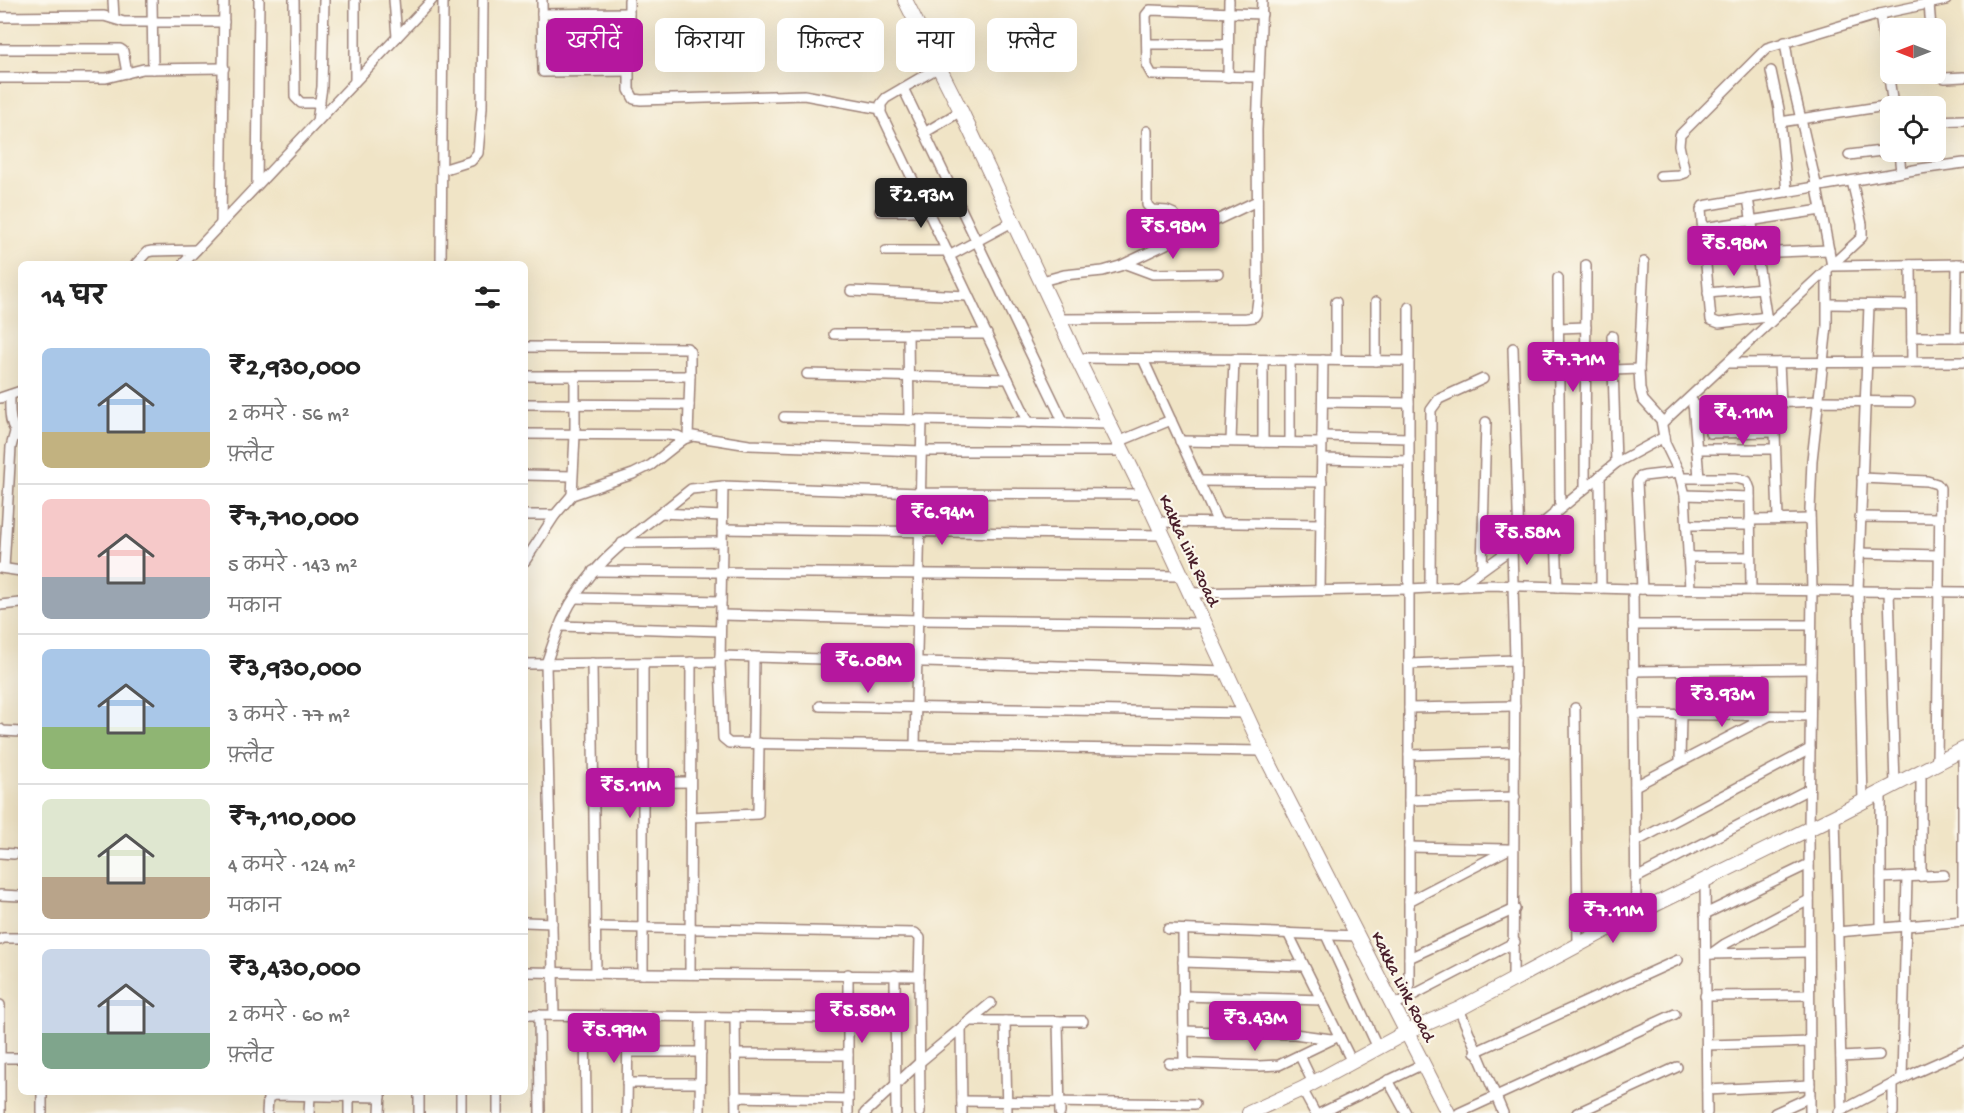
<!DOCTYPE html>
<html lang="hi">
<meta charset="utf-8">
<style>
:root{--surface:#fff;--page:#f6f6f6;--text:#222;--muted:#767676;--line:#e0e0e0;--accent:#b5179e}
body{margin:0;font-family:"Gochi Hand","Playpen Sans Deva",sans-serif;background:var(--page);color:var(--text);height:100vh;display:flex;flex-direction:column;font-size:22px;white-space:nowrap}
*{box-sizing:border-box;margin:0}
p{font-size:20px;color:var(--muted)}
.icon{flex:none;width:33px;height:33px;fill:none;stroke:currentColor;stroke-width:2;stroke-linecap:round;stroke-linejoin:round}
.map{position:relative;flex:1;overflow:hidden}
.details{position:absolute;left:18px;top:261px;width:510px;height:834px;display:flex;flex-direction:column;background:var(--surface);border-radius:9px;box-shadow:0 6px 24px #0002}
.details>*{flex:none}
.top-card{position:absolute;left:546px;top:18px;width:570px;height:54px;display:flex;gap:12px}
.needle{width:39px;rotate:270deg}
.fabs{position:absolute;left:1880px;top:18px;display:grid;gap:12px}
.fabs a{display:grid;place-items:center;width:66px;height:66px;border-radius:9px;background:var(--surface);box-shadow:0 6px 24px #0002;font-size:30px}
.price{position:absolute;translate:-50% -51px;padding:0 14px;border-radius:6px;background:var(--accent);color:#fff;font-size:20px;line-height:39px;filter:drop-shadow(0 2px 3px #0008)}
.price::after{content:'';position:absolute;left:50%;top:36px;width:18px;height:14px;margin-left:-9px;background:inherit;clip-path:polygon(0 0,100% 0,50% 100%)}
.price.selected{background:#222;color:#fff}
ul{padding:0;list-style:none}
li{display:flex;align-items:center;gap:18px;height:150px;padding:0 24px}
li+li{border-top:2px solid var(--line)}
li span{display:grid;place-items:center;flex:none;width:168px;height:120px;border-radius:9px;color:#555}
li>.icon{margin-inline-start:auto}
span .icon{width:72px;height:72px;fill:#fffc;stroke-width:1}
li b{font-size:26px}
h2{display:flex;justify-content:space-between;align-items:center;height:72px;padding:0 24px;font-size:26px}
.tag{padding:0 21px;border-radius:9px;background:var(--surface);box-shadow:0 6px 24px #0002;font-size:21px;line-height:54px}
.tag.selected{background:var(--accent);color:#fff}
.map>svg:first-child{display:block}
.lines{fill:none;stroke-linecap:round;stroke-linejoin:round}
.street-casing{stroke:#9d8278;stroke-width:12}
.secondary-casing{stroke:#9d8278;stroke-width:16}
.street{stroke:#fff;stroke-width:9}
.secondary{stroke:#fff;stroke-width:14}
.labels{text-anchor:middle;stroke-width:4.5;stroke-linejoin:round;paint-order:stroke}
.street-label{font-size:18px;fill:#4a1f2b;stroke:#fbf7ec}
</style>
<div class="map">
<svg width="1964" height="1113" viewBox="0 0 1964 1113">
<rect width="100%" height="100%" fill="#fbf7ec"/>
<filter id="ink" filterUnits="userSpaceOnUse"><feTurbulence type="fractalNoise" baseFrequency=".0167" numOctaves="2"/><feDisplacementMap in="SourceGraphic" scale="12" xChannelSelector="R" yChannelSelector="G"/><feConvolveMatrix kernelMatrix="1 2 1 2 8 2 1 2 1" color-interpolation-filters="sRGB"/></filter>
<filter id="wash" filterUnits="userSpaceOnUse"><feTurbulence type="fractalNoise" baseFrequency=".008" numOctaves="4" result="noise"/><feDisplacementMap in="SourceGraphic" scale="24" xChannelSelector="R" yChannelSelector="G"/><feGaussianBlur stdDeviation="1.35" result="paint"/><feColorMatrix in="noise" values="0 0 0 0 0 0 0 0 0 0 0 0 0 0 0 0 0 1.4 0 .05"/><feComposite in="paint" operator="in"/></filter>
<g filter="url(#wash)">
<rect width="100%" height="100%" fill="#f0e4c6"/>
</g>
<g filter="url(#ink)">
<g class="lines">
<defs>
<g id="street">
<path d="M113 0 114 18"/>
<path d="M152 0 153 69"/>
<path d="M294 0 295 97 301 103H320"/>
<path d="M394 0 397 37"/>
<path d="M542 0 543 72 628 71"/>
<path d="M629 0V90L634 99 641 100 804 95 881 109"/>
<path d="M1929 4 1931 28"/>
<path d="M542 14 629 13"/>
<path d="M1880 14 1893 106"/>
<path d="M0 17 104 16 124 22H224"/>
<path d="M1785 42 1789 68 1817 188 1832 266 1964 264"/>
<path d="M1147 44H1228"/>
<path d="M0 49H120L123 51 127 73"/>
<path d="M1935 64 1938 76 1945 78 1964 77"/>
<path d="M939 67 886 98 881 104V113L1029 423"/>
<path d="M1771 71 1779 109 1787 192"/>
<path d="M1228 77 1229 0"/>
<path d="M1259 77 1152 75 1147 66 1146 15 1150 10 1262 14"/>
<path d="M0 78H106L143 69 224 68"/>
<path d="M355 81V0"/>
<path d="M903 88 1064 423"/>
<path d="M317 121 322 87 324 0"/>
<path d="M1935 121 1964 120"/>
<path d="M1780 122 1892 105"/>
<path d="M1147 131V205L1152 210 1167 211 1174 214 1175 240"/>
<path d="M924 133 961 111"/>
<path d="M1899 152 1901 172"/>
<path d="M1849 155 1890 150"/>
<path d="M442 170 471 161 478 153 482 108 483 0"/>
<path d="M1660 176 1679 175 1685 173 1679 145 1680 135 1767 48 1880 14 1946 0"/>
<path d="M257 185 259 0"/>
<path d="M1748 198 1767 321"/>
<path d="M880 211H927"/>
<path d="M221 224 224 0"/>
<path d="M1703 228 1821 210"/>
<path d="M886 251H947"/>
<path d="M1705 255 1829 250"/>
<path d="M949 256 1014 221"/>
<path d="M1644 262 1639 369 1640 389 1643 400 1661 420 1665 443 1679 472 1685 495 1690 589"/>
<path d="M136 264 147 252 152 251 196 250"/>
<path d="M183 264 432 0"/>
<path d="M441 264 443 0"/>
<path d="M1126 264 1153 274 1218 273"/>
<path d="M1911 265 1912 362"/>
<path d="M1558 278 1560 507"/>
<path d="M1042 281 1064 275 1103 271 1120 266 1257 201"/>
<path d="M851 291 968 296"/>
<path d="M1708 293 1762 288"/>
<path d="M1376 302V361"/>
<path d="M1828 304 1911 305"/>
<path d="M1409 307V997"/>
<path d="M1767 317 1719 323 1711 320 1701 210 1703 206 1920 169 1964 163"/>
<path d="M1059 319 1246 318 1254 317 1256 314 1258 299 1257 130 1262 0"/>
<path d="M1559 328 1586 327"/>
<path d="M834 334H987"/>
<path d="M908 334 909 420"/>
<path d="M1612 336 1616 463"/>
<path d="M1912 337H1964"/>
<path d="M1956 337 1957 264"/>
<path d="M525 347 687 348 690 352V376"/>
<path d="M1513 348 1519 543"/>
<path d="M1077 358 1409 361"/>
<path d="M1143 359 1218 523"/>
<path d="M1263 360V442"/>
<path d="M1336 360V302"/>
<path d="M1728 363 1964 362"/>
<path d="M1779 363 1781 403"/>
<path d="M1613 370 1639 369"/>
<path d="M807 374 1008 379"/>
<path d="M525 376H690L689 405"/>
<path d="M10 395C10 411 8 426 21 437"/>
<path d="M0 398 21 391"/>
<path d="M1323 402 1409 403"/>
<path d="M1693 402 1699 478"/>
<path d="M1774 403 1778 519"/>
<path d="M525 404 689 405 688 437"/>
<path d="M1693 406 1819 401 1910 402"/>
<path d="M784 417 1109 424"/>
<path d="M1662 423 1862 237V224L1852 181"/>
<path d="M1710 433 1775 432"/>
<path d="M525 434 668 435 678 436 684 439"/>
<path d="M1322 436 1409 438"/>
<path d="M1180 441 1322 443"/>
<path d="M1231 441 1234 359"/>
<path d="M1118 442 1171 420"/>
<path d="M1290 442V360"/>
<path d="M1696 449H1775"/>
<path d="M1322 459 1409 461"/>
<path d="M525 475 572 476"/>
<path d="M1600 476 1601 588"/>
<path d="M1681 478H1736L1747 481 1750 489 1751 590"/>
<path d="M1862 478 1927 481 1937 484 1940 488 1937 763"/>
<path d="M1199 481 1322 482"/>
<path d="M1585 488 1586 265"/>
<path d="M1144 494 920 493 723 486 720 662 723 738 729 743 1263 751"/>
<path d="M572 495 575 435V376"/>
<path d="M1685 495 1750 497"/>
<path d="M1555 511 1558 587"/>
<path d="M525 515H555"/>
<path d="M722 516 661 513 691 489 723 486"/>
<path d="M1860 517 1940 518"/>
<path d="M1750 520 1810 519"/>
<path d="M1157 522 1321 524"/>
<path d="M1687 525H1750"/>
<path d="M722 529 1163 535"/>
<path d="M1483 537 1519 538"/>
<path d="M622 543 722 542"/>
<path d="M1512 548 1515 660 1513 979"/>
<path d="M1859 553 1938 555"/>
<path d="M1688 557H1750"/>
<path d="M525 561 555 515 572 495 633 474 651 465 684 439 693 436 749 445 921 451H1123"/>
<path d="M0 568 21 571"/>
<path d="M4 568 11 447 15 432"/>
<path d="M1482 569 1486 422"/>
<path d="M593 571 1182 576"/>
<path d="M1461 585 1519 543 1616 463 1664 437"/>
<path d="M1430 587 1431 410 1439 399 1483 379"/>
<path d="M1633 589 1636 914"/>
<path d="M1642 589 1637 482 1640 477 1644 476 1679 472"/>
<path d="M1320 590 1323 360"/>
<path d="M1889 591 1895 785"/>
<path d="M1190 593 1409 589 1489 585 1633 589 1964 592"/>
<path d="M575 598 721 601"/>
<path d="M0 605 21 603"/>
<path d="M721 615 918 620 1204 623"/>
<path d="M1633 625H1811"/>
<path d="M560 626 720 631"/>
<path d="M720 656 1225 671"/>
<path d="M592 663 596 973"/>
<path d="M525 664 720 662"/>
<path d="M1409 664 1515 660"/>
<path d="M1634 671 1811 669"/>
<path d="M820 706 1246 713"/>
<path d="M1409 708 1515 706"/>
<path d="M1575 708 1578 945"/>
<path d="M1634 714 1810 716"/>
<path d="M0 729 3 731 21 732"/>
<path d="M753 743 754 657"/>
<path d="M915 746 922 420"/>
<path d="M1963 749V921"/>
<path d="M1409 755 1515 752"/>
<path d="M1680 761 1681 715"/>
<path d="M593 783 690 782"/>
<path d="M1635 786 1769 716"/>
<path d="M1881 792V928"/>
<path d="M1409 800 1515 797"/>
<path d="M1863 801 1858 590 1869 305"/>
<path d="M1835 816 1842 1110"/>
<path d="M690 817 758 814 759 743"/>
<path d="M1635 842 1810 749"/>
<path d="M1409 847 1506 849"/>
<path d="M0 853 14 854"/>
<path d="M1921 876V771"/>
<path d="M1636 878 1809 789"/>
<path d="M1881 878 1944 875"/>
<path d="M1705 880 1707 1113"/>
<path d="M0 895 21 896"/>
<path d="M1409 901 1509 849"/>
<path d="M1705 914 1809 864"/>
<path d="M525 922 552 923"/>
<path d="M595 927 915 933 920 938 919 976"/>
<path d="M1168 929 1358 936"/>
<path d="M1183 930 1184 1063"/>
<path d="M1837 932 1964 921"/>
<path d="M1288 933 1352 1062"/>
<path d="M1326 935 1378 1048"/>
<path d="M0 940 3 938H21"/>
<path d="M1711 954 1725 944 1809 900"/>
<path d="M1711 954 1809 952"/>
<path d="M1409 958 1515 909"/>
<path d="M1183 962 1304 966"/>
<path d="M525 972 643 974 919 976 920 1113"/>
<path d="M643 974V663"/>
<path d="M690 974 691 662"/>
<path d="M848 974V1113"/>
<path d="M895 975 896 1113"/>
<path d="M1183 996 1322 1000"/>
<path d="M1705 996 1809 995"/>
<path d="M0 1005V1113"/>
<path d="M1394 1005 1515 942"/>
<path d="M1459 1009 1503 1113"/>
<path d="M525 1015 848 1018"/>
<path d="M539 1015 540 1113"/>
<path d="M554 1015 546 664C551 649 556 634 562 620 583 574 621 543 661 513"/>
<path d="M585 1016 586 1113"/>
<path d="M735 1017 736 1113"/>
<path d="M970 1021H1083"/>
<path d="M1005 1021 1007 1113"/>
<path d="M1058 1021 1060 1113"/>
<path d="M961 1028 962 1113"/>
<path d="M1183 1031 1294 1034 1331 1039"/>
<path d="M1707 1045 1810 1042"/>
<path d="M628 1052H701"/>
<path d="M1475 1052 1678 960"/>
<path d="M735 1054 848 1055"/>
<path d="M1300 1056 1313 1083"/>
<path d="M1841 1057 1879 1055"/>
<path d="M0 1058H21"/>
<path d="M1169 1063 1259 1066 1279 1065 1339 1036"/>
<path d="M1902 1079 1907 877"/>
<path d="M1388 1080 1406 1113"/>
<path d="M627 1083H700"/>
<path d="M1302 1089 1315 1113"/>
<path d="M1707 1090 1810 1085"/>
<path d="M736 1097 848 1099"/>
<path d="M962 1101 1195 1104"/>
<path d="M1839 1112 1910 1075 1964 1051"/>
<path d="M42 1113V1092"/>
<path d="M267 1113 268 1098 274 1095 381 1097"/>
<path d="M309 1113 310 1096"/>
<path d="M349 1113V1092"/>
<path d="M380 1113 381 1092"/>
<path d="M419 1113V1092"/>
<path d="M461 1113V1092"/>
<path d="M498 1113V1092"/>
<path d="M627 1113 628 1016"/>
<path d="M700 1113 701 1017"/>
<path d="M865 1113 920 1062 991 1003"/>
<path d="M1321 1113 1423 1064"/>
<path d="M1459 1113 1675 1014"/>
<path d="M1577 1113 1677 1067"/>
<path d="M1775 1113 1810 1097"/>
<path d="M1810 1113 1809 829 1812 590 1810 510 1812 460 1827 326V270"/>
<path d="M1893 1113V1084"/>
</g>
<g id="secondary">
<path d="M905 0 961 111 1077 358 1144 494 1263 751 1448 1113"/>
<path d="M1249 1113 1302 1089 1407 1032 1459 1009 1636 914 1835 816 1964 749"/>
</g>
</defs>
<use href="#street" class="street-casing"/>
<use href="#secondary" class="secondary-casing"/>
<use href="#street" class="street"/>
<use href="#secondary" class="secondary"/>
</g>
</g>
<g class="labels">
<g class="street-label">
<text transform="translate(1190 550) rotate(65)" y="6">Kakka Link Road</text>
<text transform="translate(1404 986) rotate(63)" y="6">Kakka Link Road</text>
</g>
</g>
</svg>
<div class="fabs">
<a><svg class="needle" viewBox="-14 -14 28 28"><path d="M0-13l5 13h-10z" fill="#e53935"/><path d="M0 13l5-13h-10z" fill="#767676"/></svg></a>
<a><svg class="icon" aria-label="locate" viewBox="0 0 24 24"><circle cx="12" cy="12" r="6"/><path d="M12 2v4M12 18v4M2 12h4M18 12h4"/></svg></a>
</div>
<b class="price selected" style="left:921px;top:229px">₹2.93M</b>
<b class="price" style="left:1173px;top:260px">₹5.98M</b>
<b class="price" style="left:1734px;top:277px">₹5.98M</b>
<b class="price" style="left:1573px;top:393px">₹7.71M</b>
<b class="price" style="left:1743px;top:446px">₹4.11M</b>
<b class="price" style="left:942px;top:546px">₹6.94M</b>
<b class="price" style="left:1527px;top:566px">₹5.58M</b>
<b class="price" style="left:868px;top:694px">₹6.08M</b>
<b class="price" style="left:1722px;top:728px">₹3.93M</b>
<b class="price" style="left:630px;top:819px">₹5.11M</b>
<b class="price" style="left:1613px;top:944px">₹7.11M</b>
<b class="price" style="left:862px;top:1044px">₹5.58M</b>
<b class="price" style="left:1255px;top:1052px">₹3.43M</b>
<b class="price" style="left:614px;top:1064px">₹5.99M</b>
<div class="top-card">
<a class="tag selected">खरीदें</a>
<a class="tag">किराया</a>
<a class="tag">फ़िल्टर</a>
<a class="tag">नया</a>
<a class="tag">फ़्लैट</a>
</div>
<section class="details">
<h2>14 घर<svg class="icon" aria-label="filters" viewBox="0 0 24 24"><path d="M4 7h16M4 17h16"/><circle cx="9" cy="7" r="2"/><circle cx="15" cy="17" r="2"/></svg></h2>
<ul>
<li><span style="background:linear-gradient(#a9c7e8 70%,#c2b280 0)"><svg class="icon" aria-label="home" viewBox="0 0 24 24"><path d="M3 11l9-7 9 7M6 9v11h12V9"/></svg></span><div><b>₹2,930,000</b><p>2 कमरे · 56 m²</p><p>फ़्लैट</p></div></li>
<li><span style="background:linear-gradient(#f6c9c9 65%,#9aa5b1 0)"><svg class="icon" aria-label="home" viewBox="0 0 24 24"><path d="M3 11l9-7 9 7M6 9v11h12V9"/></svg></span><div><b>₹7,710,000</b><p>5 कमरे · 143 m²</p><p>मकान</p></div></li>
<li><span style="background:linear-gradient(#a9c7e8 65%,#8fb573 0)"><svg class="icon" aria-label="home" viewBox="0 0 24 24"><path d="M3 11l9-7 9 7M6 9v11h12V9"/></svg></span><div><b>₹3,930,000</b><p>3 कमरे · 77 m²</p><p>फ़्लैट</p></div></li>
<li><span style="background:linear-gradient(#dfe7d0 65%,#b9a48a 0)"><svg class="icon" aria-label="home" viewBox="0 0 24 24"><path d="M3 11l9-7 9 7M6 9v11h12V9"/></svg></span><div><b>₹7,110,000</b><p>4 कमरे · 124 m²</p><p>मकान</p></div></li>
<li><span style="background:linear-gradient(#c9d6e8 70%,#7fa58c 0)"><svg class="icon" aria-label="home" viewBox="0 0 24 24"><path d="M3 11l9-7 9 7M6 9v11h12V9"/></svg></span><div><b>₹3,430,000</b><p>2 कमरे · 60 m²</p><p>फ़्लैट</p></div></li>
</ul>
</section>
</div>
